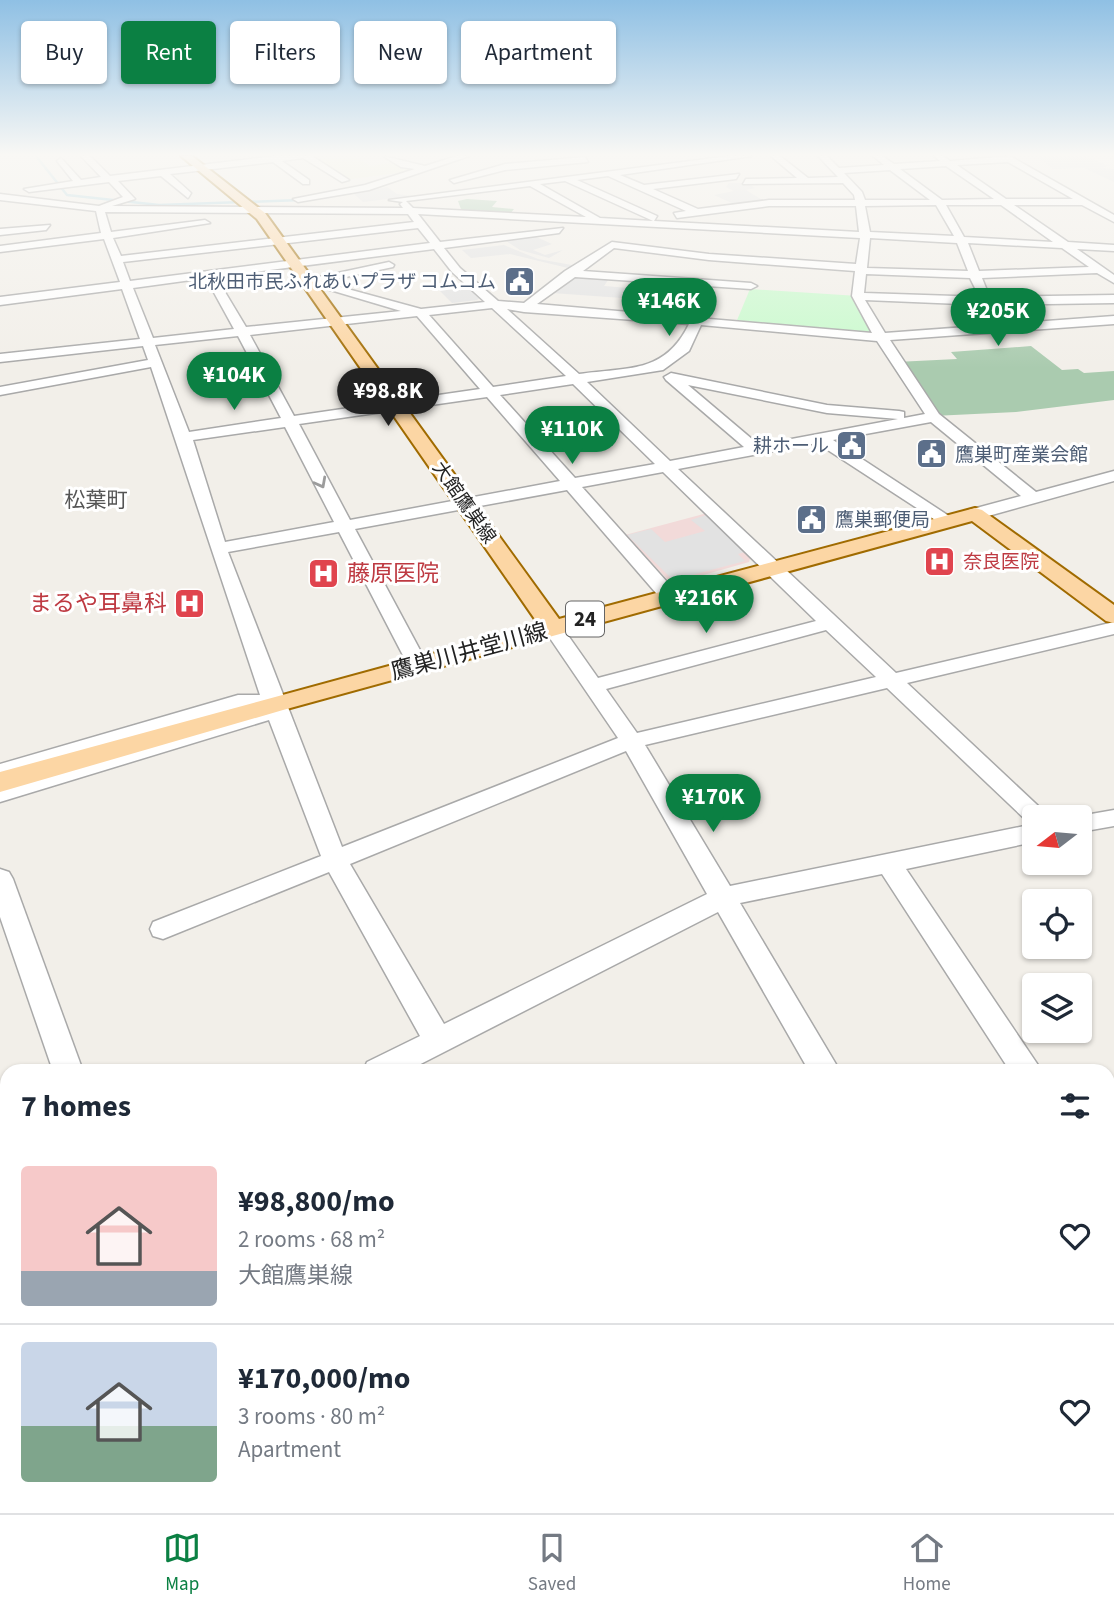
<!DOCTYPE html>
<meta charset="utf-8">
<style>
:root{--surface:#fff;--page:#f6f6f7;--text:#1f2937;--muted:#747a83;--line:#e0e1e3;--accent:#0b8043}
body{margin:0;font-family:"Source Sans 3","Noto Sans JP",sans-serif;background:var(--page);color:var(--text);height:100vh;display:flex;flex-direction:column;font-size:26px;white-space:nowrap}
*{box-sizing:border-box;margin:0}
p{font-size:23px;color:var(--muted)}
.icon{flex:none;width:38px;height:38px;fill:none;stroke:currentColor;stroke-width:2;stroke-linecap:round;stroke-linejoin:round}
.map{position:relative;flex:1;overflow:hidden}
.details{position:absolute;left:0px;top:1064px;width:1115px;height:450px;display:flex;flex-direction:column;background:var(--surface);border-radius:21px 21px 0 0;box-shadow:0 2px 5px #0004}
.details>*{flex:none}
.hud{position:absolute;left:21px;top:21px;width:700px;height:63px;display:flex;gap:14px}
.needle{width:46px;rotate:254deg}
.tools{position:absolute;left:1022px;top:805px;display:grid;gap:14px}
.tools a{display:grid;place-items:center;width:70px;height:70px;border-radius:7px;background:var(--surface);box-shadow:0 2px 5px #0004;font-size:35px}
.price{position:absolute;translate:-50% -60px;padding:0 16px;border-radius:24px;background:var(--accent);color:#fff;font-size:23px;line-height:46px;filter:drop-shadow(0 2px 4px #0008)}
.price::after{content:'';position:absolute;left:50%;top:42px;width:21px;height:16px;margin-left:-10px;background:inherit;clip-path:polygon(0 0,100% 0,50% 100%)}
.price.on{background:#222;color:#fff}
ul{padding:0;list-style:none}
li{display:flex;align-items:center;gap:21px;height:175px;padding:0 21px}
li+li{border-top:2px solid var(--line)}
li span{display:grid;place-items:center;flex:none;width:196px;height:140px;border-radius:7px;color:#555}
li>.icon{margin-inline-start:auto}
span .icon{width:84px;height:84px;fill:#fffc;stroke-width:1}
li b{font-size:30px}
h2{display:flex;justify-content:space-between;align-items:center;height:84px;padding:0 21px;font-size:30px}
.pill{padding:0 24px;border-radius:7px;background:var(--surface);box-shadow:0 2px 5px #0004;font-size:24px;line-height:63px}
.pill.on{background:var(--accent);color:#fff}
.tab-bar{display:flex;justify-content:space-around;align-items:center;height:98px;border-top:2px solid var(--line);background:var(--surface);font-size:19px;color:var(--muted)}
.tab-bar a{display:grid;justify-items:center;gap:4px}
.tab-bar .on{color:var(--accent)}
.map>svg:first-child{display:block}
.commercial{fill:#f2dad9}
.farmland{fill:#eef0d5}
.cemetery{fill:#aacbaf}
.park{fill:#c8facc}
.parking{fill:#e2e2e2}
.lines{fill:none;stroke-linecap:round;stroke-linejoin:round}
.stream{stroke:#aad3df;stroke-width:2.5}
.minor-casing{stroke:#a9a9a9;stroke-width:3}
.major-casing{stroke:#a06b00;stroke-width:4}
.minor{fill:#fff;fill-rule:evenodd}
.major{fill:#fcd6a4;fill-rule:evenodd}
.oneway{stroke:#9c9c9c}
.labels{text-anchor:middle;stroke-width:6;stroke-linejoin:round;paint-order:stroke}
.far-service-label{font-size:19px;fill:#4e5e75;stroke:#fff;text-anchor:end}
.far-street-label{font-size:19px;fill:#222;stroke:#fff}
.far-health-label{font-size:19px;fill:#be3a42;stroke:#fff;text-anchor:start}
.far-quarter-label{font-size:21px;fill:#555;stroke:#fff}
.shield{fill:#fff;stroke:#646464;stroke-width:2}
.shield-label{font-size:21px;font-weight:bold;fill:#222}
.health-label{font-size:23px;fill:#be3a42;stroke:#fff;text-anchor:start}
.street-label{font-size:23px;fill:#222;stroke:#fff}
</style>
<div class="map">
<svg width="1114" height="1513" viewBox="0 0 1114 1513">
<rect width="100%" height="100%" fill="#f2efe9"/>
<path class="commercial" d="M711 512 752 552 749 562 672 584 625 535Z"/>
<g class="farmland">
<path d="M307 156H354L370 166 399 162 427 169 344 180Z"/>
<path d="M1108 1212 1114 1219V1456L1108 1448Z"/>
<path d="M708 1507H1015L1020 1513H712Z"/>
</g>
<g class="cemetery">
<path d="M467 199 497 201 492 207 514 209 509 215 462 212 458 201Z"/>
<path d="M1031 346 1062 370 1078 369 1084 373 1114 371V400L1016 412 933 416 896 362 957 359 951 352Z"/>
</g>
<path class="park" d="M750 289 858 296 879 337 735 325Z"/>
<g class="parking">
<path d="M1037 156 1088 157 1109 166 1101 168 1114 169V182L1084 168 1053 169Z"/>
<path d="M729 183H747L755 188 746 190 764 201 736 205 714 195 734 191 726 187Z"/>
<path d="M387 187 397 194 412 196 363 202 354 194Z"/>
<path d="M532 235 552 244 533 250 545 255 563 250 549 258 520 250 503 239Z"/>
<path d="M504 245 538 259 572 265 568 268 510 254 471 258 462 250Z"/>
<path d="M576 275 610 277 604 286 629 288 622 298 552 293Z"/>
<path d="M469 285 481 297 477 300 452 303 438 289Z"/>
<path d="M709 514 748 551 738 554 745 561 673 580 627 535 651 529 665 542 705 531 691 520Z"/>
</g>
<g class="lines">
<g class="stream">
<path d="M36 156 67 195 159 205 301 200"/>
<path d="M374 188 469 156"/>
<path d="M326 197 360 191"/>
</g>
<defs>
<g id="minor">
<path d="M81 156H90L110 176 274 156H312L349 180 342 182 303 158 282 161 309 180V184H303L273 162 170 174 191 193 188 198 161 176 118 181 135 199 112 206 403 208 400 204 403 202 389 200 729 156H752L620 175 644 185 739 174 736 179 653 189 698 209 769 200H855L854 195 843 183 743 184 746 179 797 178 771 156H780L808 178 838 177 818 156H827L839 168 884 165 873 156H882L894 164 940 161 934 156H943L950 161 1010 156 1114 215V222L1082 205H1014L1068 242 1114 245V251L1077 249 1114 275V283L1097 273 982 278 986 288 980 291 976 290 970 278 866 274 864 293 985 297 1114 295V303L985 305 865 300 885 333 1114 316V324L890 340 939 414 1036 492 1114 471V481L981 518H969L967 514 969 510 1021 496 931 422 833 440 952 518 955 522 946 527 817 443 678 469 896 673 1114 622V634L907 683 1050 817H1034V824L1029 823 887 688 645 745 730 886 1034 824V842L906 869 1042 1071H1010L882 874 740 903 840 1071H809L718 912 407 1071H363L367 1062 420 1036 329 872 163 939 153 936 150 929 153 922 321 856 269 720 0 802V786L251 712 256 708 247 707 0 780V764L238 695H260L151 367 0 395V387L148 360 143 346 0 362V354L140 339 122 289 0 305V297L120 282 104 239 0 252V246L101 233 96 211 0 200V194L99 206 123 197 109 182 29 192 24 189 73 181 57 161 61 158 81 180 101 177ZM1008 162 1073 199H1006L957 165ZM946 166 994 199 942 200 900 169ZM890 170 930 200H865L862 192 844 173ZM608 176 686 211 674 213 677 218 769 206H856L859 232 654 221 657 216 577 180ZM565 181 651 220 653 221 600 218 540 184ZM530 186 586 217 413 208 406 201ZM936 205 954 236 870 232 865 206ZM946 205H1001L1053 242 964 237ZM105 212 408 214 414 222 121 256 113 238 210 223 205 220 111 232ZM418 214 860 238 856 264 709 254 612 242 565 271 524 303 498 301 460 268 444 248 559 233 563 228 440 242ZM418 228 430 243 130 281 123 262ZM870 238 957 243 968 271 867 268ZM968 243 1062 248 1089 267 979 271ZM614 248 709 260 855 271 852 296 872 333 537 304 575 277 751 289 757 286 751 283 583 271ZM434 249 452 272 485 302 421 309 322 282 393 267 394 265 389 262 300 281 401 311 246 327 216 277ZM206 278 234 329 153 338 133 288ZM492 308 566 376 493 387 429 315ZM507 309 524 312 689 324C665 374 628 367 579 374ZM417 316 480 389 294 416 250 335ZM701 325 877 341 925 414 904 418V412L899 411 827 405 671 373 664 377 666 380 744 447 670 461 587 382 663 370 689 351ZM238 336 281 418 189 432 155 345ZM573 384 655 464 575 478 500 395ZM688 385 827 413 898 419 759 445ZM487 397 560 481 350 520 299 424ZM285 427 334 522 225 542 193 440ZM663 472 816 621 598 678 560 624H546L543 628 618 738 342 847 228 552 339 532 408 665 418 671 428 665 355 529 567 490 662 600 669 602 678 596 676 592 582 487ZM826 630 876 677 637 733 606 689ZM626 751 707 894 444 1024 350 864Z"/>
<path d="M383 156 425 166 457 156H469L369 190 298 202 293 199 365 185 415 169 401 167Z"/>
<path d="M585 157 588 162 505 170 454 183 450 180 505 164Z"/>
<path d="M50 225 46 230 0 235V229Z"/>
<path d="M1114 810V826L1080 832V817H1074Z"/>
<path d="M0 869 9 872 13 879 83 1071H53L0 917Z"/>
<path d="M1114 1116V1144L1108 1147V1118Z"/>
<path d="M7 1299V1347L0 1350V1302Z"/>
<path d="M1108 1490 1114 1493V1513H1081L1079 1507H1108Z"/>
<path d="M351 1507H391L393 1513H353Z"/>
<path d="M530 1507H571L573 1513H532Z"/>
<path d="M1016 1507H1059L1061 1513H1018Z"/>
</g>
<path id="major" d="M181 156H192L265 213 559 619 975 508 982 510 1114 605V623L1106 621 972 521 283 710 0 792V772L539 625 257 219Z"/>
</defs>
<use href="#minor" class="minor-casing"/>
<use href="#major" class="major-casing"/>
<use href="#minor" class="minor"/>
<use href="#major" class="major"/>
</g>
<defs><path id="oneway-chevron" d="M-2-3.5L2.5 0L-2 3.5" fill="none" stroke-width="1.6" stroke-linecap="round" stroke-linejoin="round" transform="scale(1.75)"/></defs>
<use class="oneway" href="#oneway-chevron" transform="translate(321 483) rotate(62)"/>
<linearGradient id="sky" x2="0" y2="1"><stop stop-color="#8fc0e4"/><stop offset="0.42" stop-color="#f9f8f5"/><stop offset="1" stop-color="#f9f8f5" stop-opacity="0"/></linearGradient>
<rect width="1114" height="368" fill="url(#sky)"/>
<defs>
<symbol id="civic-square" viewBox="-11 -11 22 22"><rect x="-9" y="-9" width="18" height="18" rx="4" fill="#5c6f8a" stroke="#fff"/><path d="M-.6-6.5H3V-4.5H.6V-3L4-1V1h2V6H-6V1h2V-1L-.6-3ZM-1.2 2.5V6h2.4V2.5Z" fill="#fff"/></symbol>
<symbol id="hospital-square" viewBox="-11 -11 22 22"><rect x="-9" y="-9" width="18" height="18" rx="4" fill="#e0444e" stroke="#fff"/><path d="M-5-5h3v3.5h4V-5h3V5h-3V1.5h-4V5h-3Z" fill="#fff"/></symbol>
</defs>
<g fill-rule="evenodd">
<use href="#civic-square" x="502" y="264" width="35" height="35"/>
<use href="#civic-square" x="834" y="428" width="35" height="35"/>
<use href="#civic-square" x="914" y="436" width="35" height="35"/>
<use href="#civic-square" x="794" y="502" width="35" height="35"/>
<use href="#hospital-square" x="922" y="544" width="35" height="35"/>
<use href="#hospital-square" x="306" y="556" width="35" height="35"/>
<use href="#hospital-square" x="172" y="586" width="35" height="35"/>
</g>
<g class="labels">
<g class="far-service-label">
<text x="496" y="288">北秋田市民ふれあいプラザ コムコム</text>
<text x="829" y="452">耕ホール</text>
<text x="955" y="461" text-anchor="start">鷹巣町産業会館</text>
<text x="835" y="526" text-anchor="start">鷹巣郵便局</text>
</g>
<g class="far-street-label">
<text transform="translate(465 502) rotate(55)" y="7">大館鷹巣線</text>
</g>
<g class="far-health-label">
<text x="963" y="568">奈良医院</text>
</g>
<g class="far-quarter-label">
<text x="96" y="507">松葉町</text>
</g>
<rect class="shield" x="566" y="601.5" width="38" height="35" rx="5"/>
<g class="shield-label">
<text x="585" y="626">24</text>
</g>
<g class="health-label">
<text x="347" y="581">藤原医院</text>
<text x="167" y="611" text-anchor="end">まるや耳鼻科</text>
</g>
<g class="street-label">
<text transform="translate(469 651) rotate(-15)" y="8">鷹巣川井堂川線</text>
</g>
</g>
</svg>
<div class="tools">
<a><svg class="needle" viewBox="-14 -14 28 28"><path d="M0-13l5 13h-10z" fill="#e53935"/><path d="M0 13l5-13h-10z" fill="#747a83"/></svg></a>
<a><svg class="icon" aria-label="locate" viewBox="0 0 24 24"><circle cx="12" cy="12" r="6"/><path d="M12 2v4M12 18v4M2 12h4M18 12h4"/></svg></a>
<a><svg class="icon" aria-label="layers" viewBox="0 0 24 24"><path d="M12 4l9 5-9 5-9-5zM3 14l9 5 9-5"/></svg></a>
</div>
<b class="price" style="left:669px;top:338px">¥146K</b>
<b class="price" style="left:998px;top:348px">¥205K</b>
<b class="price" style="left:234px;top:412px">¥104K</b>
<b class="price on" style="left:388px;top:428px">¥98.8K</b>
<b class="price" style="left:572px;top:466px">¥110K</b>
<b class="price" style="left:706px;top:635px">¥216K</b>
<b class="price" style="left:713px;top:834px">¥170K</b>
<div class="hud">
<a class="pill">Buy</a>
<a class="pill on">Rent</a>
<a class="pill">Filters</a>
<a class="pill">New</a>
<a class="pill">Apartment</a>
</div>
<section class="details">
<h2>7 homes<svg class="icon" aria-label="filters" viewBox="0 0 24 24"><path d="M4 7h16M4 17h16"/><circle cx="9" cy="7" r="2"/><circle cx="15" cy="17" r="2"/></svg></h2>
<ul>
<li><span style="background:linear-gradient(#f6c9c9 75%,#9aa5b1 0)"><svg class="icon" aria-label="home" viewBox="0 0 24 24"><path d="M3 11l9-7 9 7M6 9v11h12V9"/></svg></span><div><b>¥98,800/mo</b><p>2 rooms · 68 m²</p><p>大館鷹巣線</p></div><svg class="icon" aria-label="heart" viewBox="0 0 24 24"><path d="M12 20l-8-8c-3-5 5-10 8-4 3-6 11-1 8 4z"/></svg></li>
<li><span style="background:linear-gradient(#c9d6e8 60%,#7fa58c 0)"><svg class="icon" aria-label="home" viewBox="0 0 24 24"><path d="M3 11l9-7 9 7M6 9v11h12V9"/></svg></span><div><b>¥170,000/mo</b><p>3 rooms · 80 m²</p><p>Apartment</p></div><svg class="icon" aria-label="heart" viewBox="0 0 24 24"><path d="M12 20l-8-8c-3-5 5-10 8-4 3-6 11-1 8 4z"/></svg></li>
</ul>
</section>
</div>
<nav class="tab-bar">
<a class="on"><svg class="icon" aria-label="map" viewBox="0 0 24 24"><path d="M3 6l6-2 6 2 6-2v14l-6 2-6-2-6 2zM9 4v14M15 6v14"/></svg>Map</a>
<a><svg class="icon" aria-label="saved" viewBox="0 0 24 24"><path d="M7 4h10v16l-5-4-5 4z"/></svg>Saved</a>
<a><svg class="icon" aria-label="home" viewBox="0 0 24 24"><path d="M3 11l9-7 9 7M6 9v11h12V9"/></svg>Home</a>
</nav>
